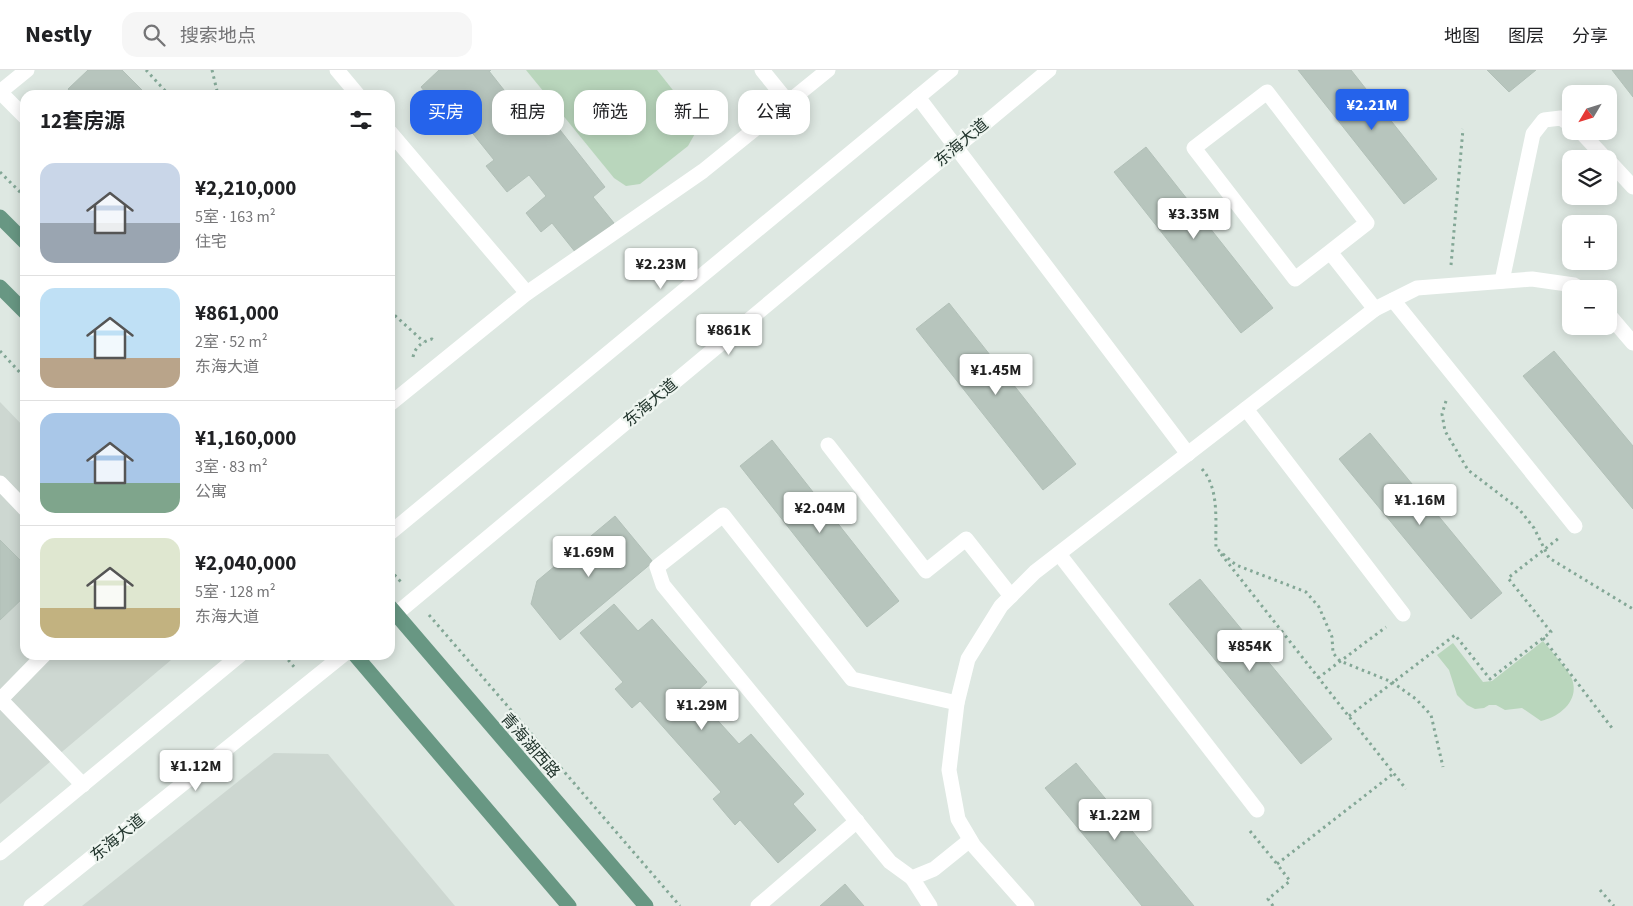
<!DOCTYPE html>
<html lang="zh">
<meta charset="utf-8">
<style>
:root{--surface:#fff;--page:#f6f6f6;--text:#202124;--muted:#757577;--line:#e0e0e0;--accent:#2563eb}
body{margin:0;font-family:"Source Sans 3","Noto Sans SC",sans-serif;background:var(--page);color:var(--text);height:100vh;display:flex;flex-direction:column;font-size:19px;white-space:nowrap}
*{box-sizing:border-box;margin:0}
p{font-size:16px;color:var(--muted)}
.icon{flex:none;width:28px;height:28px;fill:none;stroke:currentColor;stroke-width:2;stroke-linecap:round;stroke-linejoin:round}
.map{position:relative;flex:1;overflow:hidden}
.drawer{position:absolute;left:20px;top:20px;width:375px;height:570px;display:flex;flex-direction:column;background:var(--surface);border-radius:15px;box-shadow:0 2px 12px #0003}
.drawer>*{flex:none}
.top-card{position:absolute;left:410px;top:20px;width:475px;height:45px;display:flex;gap:10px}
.needle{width:32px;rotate:232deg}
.controls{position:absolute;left:1562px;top:15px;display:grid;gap:10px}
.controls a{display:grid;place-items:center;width:55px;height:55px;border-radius:10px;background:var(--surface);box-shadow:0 2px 12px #0003;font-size:25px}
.price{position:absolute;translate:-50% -42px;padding:0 11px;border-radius:5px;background:#fff;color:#222;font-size:16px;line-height:32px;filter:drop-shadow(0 1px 2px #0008)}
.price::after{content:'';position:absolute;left:50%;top:30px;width:15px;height:11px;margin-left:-8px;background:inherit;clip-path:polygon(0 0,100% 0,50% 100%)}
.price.on{background:var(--accent);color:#fff}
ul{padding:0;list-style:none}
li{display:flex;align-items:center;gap:15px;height:125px;padding:0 20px}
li+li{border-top:1px solid var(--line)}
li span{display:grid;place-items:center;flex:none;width:140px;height:100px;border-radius:15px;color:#555}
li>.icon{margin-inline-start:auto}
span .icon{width:60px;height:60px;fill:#fffc;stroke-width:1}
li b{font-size:21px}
h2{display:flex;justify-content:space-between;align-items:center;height:60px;padding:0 20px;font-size:21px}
.pill{padding:0 18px;border-radius:15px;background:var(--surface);box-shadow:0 2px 12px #0003;font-size:18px;line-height:45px}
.pill.on{background:var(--accent);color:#fff}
header{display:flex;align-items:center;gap:30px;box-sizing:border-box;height:70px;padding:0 25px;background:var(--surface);border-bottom:1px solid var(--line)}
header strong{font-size:24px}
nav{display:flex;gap:28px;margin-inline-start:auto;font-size:18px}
.search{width:350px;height:45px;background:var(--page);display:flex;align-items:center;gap:12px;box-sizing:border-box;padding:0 18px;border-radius:15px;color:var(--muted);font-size:19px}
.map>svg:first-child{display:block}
.built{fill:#cdd7d1}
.green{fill:#b9d6bc}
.building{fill:#b7c5bd;stroke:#b2c0b8}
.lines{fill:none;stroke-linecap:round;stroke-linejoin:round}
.path{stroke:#83a796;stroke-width:3;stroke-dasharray:2.5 4;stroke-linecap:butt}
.service{stroke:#fff;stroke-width:15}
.pedestrian{stroke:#fff;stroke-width:15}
.tertiary{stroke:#fff;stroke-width:15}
.primary{stroke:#689783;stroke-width:15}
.labels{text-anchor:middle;stroke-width:4.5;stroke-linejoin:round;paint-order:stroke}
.street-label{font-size:16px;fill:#22352d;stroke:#eef5f0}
</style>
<header>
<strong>Nestly</strong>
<div class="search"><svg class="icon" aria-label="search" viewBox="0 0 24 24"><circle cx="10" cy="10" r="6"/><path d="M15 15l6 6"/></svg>搜索地点</div>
<nav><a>地图</a><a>图层</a><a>分享</a></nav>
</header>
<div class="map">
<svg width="1633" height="836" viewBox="0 0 1633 836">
<rect width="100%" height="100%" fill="#dee8e2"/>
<g class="built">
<path d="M0 332 25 358V585H177L0 734Z"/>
<path d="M274 683 328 684 455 836H82Z"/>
</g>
<g class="green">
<path d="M526 0H657L695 48 697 60 688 76 640 114 626 116 614 108Z"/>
<path d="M1543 571C1551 581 1567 598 1572 609 1580 631 1559 647 1541 651L1522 638 1505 640 1496 635H1489L1484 638 1475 639 1467 635 1457 625 1449 600 1437 585 1453 573 1483 612 1492 611Z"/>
</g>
<g class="building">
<path d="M88 0H122L147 25H73L68 19Z"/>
<path d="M439 0H491L489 1 534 58 549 46 605 117 593 127 614 153 576 183 552 153 541 162 526 143 546 126 529 105 507 122 486 96 494 90 449 34 440 41 421 17Z"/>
<path d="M1298 0H1351L1437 109 1404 134Z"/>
<path d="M1487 0H1536L1509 22Z"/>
<path d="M1612 0H1633V27Z"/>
<path d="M1146 77 1273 238 1241 263 1114 102Z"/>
<path d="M949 233 1076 394 1043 420 916 259Z"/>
<path d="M1554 281 1633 376V439L1523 306Z"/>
<path d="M1370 363 1502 523 1471 549 1339 389Z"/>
<path d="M772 370 899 531 867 557 740 396Z"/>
<path d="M615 446 653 492 560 570 531 534 537 511Z"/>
<path d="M0 470 25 495V526L0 550Z"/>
<path d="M1200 509 1332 669 1301 694 1169 534Z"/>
<path d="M614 534 638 561 652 549 707 612 694 624 739 674 751 664 804 724 793 734 816 760 778 793 740 750 735 755 713 729 721 722 640 631 632 638 615 619 623 612 580 563Z"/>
<path d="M1076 693 1194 836H1142L1045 718Z"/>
<path d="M845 814 864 836H820Z"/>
</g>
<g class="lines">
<g class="path">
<path d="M146 0 169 25"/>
<path d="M212 0 218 25"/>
<path d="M0 102 25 127"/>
<path d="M1451 195 1463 59"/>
<path d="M390 241 424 272"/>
<path d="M0 281 25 308"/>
<path d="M413 287C415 277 422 272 432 269L435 271"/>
<path d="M1446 331 1442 344 1445 361 1468 400 1519 439 1534 458 1549 488 1633 539"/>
<path d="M1202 399C1220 419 1215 453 1216 478L1236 495 1306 522 1319 537 1332 567 1333 583 1340 591 1392 612 1416 629 1431 645 1443 697"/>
<path d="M1221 484 1406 719"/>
<path d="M390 500 401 512"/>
<path d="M429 545 680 836"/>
<path d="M1543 568 1612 658"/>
<path d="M284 585 295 598"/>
<path d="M1318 608 1386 557"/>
<path d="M1349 646 1455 565 1490 609 1551 562 1508 508 1559 468"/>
<path d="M1250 761 1277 794"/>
<path d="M1600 820 1614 836"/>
<path d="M1273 836 1268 829 1290 811 1277 794 1394 703"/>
</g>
<g class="service">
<path d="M337 0 358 25"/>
<path d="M762 0 788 32"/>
<path d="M0 22 25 47"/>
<path d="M0 22 27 0"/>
<path d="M918 27 1188 384"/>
<path d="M1580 61 1606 89"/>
<path d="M390 62 527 223"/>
<path d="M1609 91 1633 117"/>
<path d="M1330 182 1367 153 1267 22 1194 78 1295 209 1330 182 1375 239"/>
<path d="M1502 211 1533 64 1544 50 1561 48 1571 55"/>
<path d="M1393 230 1575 456"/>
<path d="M1609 245 1633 273"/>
<path d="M390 334 527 223 703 101 828 0"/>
<path d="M1246 339 1403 544"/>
<path d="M828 375 926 501 966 469 1011 526"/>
<path d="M0 413 25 439"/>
<path d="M1059 484 1257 740"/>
<path d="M1 629 44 585"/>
<path d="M957 633 852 609 723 445 657 497 663 515 890 792 912 808 934 799 970 770"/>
<path d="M912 808 930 836"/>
<path d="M758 836 857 751"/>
<path d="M1027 836 974 776 958 749 949 700 957 633 968 589 1001 536 1035 502 1375 239 1417 218 1532 209 1574 215 1581 219"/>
</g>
<path class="pedestrian" d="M0 629 83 715"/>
<g class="tertiary">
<path d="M390 463 951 0"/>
<path d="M390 549 1049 0"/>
<path d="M0 783 240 585"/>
<path d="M31 836 343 585"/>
</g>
<g class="primary">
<path d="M0 147 25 172"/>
<path d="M0 217 25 242"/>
<path d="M390 537 646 836"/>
<path d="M355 585 569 836"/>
</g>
</g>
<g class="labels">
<g class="street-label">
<text transform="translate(961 72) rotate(-40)" y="6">东海大道</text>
<text transform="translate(650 332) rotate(-40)" y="6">东海大道</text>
<text transform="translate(531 675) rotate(49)" y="6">青海湖西路</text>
<text transform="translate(117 767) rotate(-39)" y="6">东海大道</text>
</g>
</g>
</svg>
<div class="controls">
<a><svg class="needle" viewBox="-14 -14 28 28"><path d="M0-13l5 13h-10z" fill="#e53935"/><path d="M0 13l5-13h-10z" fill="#757577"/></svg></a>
<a><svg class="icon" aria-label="layers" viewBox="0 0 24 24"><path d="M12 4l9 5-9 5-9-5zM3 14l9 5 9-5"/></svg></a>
<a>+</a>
<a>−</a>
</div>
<b class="price on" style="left:1372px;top:61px">¥2.21M</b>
<b class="price" style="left:1194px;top:170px">¥3.35M</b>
<b class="price" style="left:661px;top:220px">¥2.23M</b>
<b class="price" style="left:729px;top:286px">¥861K</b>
<b class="price" style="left:996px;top:326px">¥1.45M</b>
<b class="price" style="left:1420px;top:456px">¥1.16M</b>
<b class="price" style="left:820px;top:464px">¥2.04M</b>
<b class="price" style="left:589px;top:508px">¥1.69M</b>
<b class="price" style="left:1250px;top:602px">¥854K</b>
<b class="price" style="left:702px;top:661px">¥1.29M</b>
<b class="price" style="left:196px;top:722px">¥1.12M</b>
<b class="price" style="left:1115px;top:771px">¥1.22M</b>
<div class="top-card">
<a class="pill on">买房</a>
<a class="pill">租房</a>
<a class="pill">筛选</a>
<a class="pill">新上</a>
<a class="pill">公寓</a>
</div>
<section class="drawer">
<h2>12套房源<svg class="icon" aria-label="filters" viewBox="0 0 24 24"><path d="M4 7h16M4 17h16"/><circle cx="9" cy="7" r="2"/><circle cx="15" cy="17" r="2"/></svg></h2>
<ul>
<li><span style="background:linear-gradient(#c9d6e8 60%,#9aa5b1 0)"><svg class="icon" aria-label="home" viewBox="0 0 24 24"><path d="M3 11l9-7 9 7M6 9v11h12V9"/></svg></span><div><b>¥2,210,000</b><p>5室 · 163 m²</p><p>住宅</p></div></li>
<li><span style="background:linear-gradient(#bfe0f5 70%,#b9a48a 0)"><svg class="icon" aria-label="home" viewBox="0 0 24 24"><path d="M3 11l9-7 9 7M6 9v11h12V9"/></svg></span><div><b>¥861,000</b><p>2室 · 52 m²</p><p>东海大道</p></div></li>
<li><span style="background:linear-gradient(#a9c7e8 70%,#7fa58c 0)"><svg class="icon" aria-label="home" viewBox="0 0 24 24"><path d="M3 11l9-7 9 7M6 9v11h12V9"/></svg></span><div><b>¥1,160,000</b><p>3室 · 83 m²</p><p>公寓</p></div></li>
<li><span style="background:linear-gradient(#dfe7d0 70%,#c2b280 0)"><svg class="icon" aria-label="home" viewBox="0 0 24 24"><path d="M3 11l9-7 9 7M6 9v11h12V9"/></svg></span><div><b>¥2,040,000</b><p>5室 · 128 m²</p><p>东海大道</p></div></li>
</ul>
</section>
</div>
